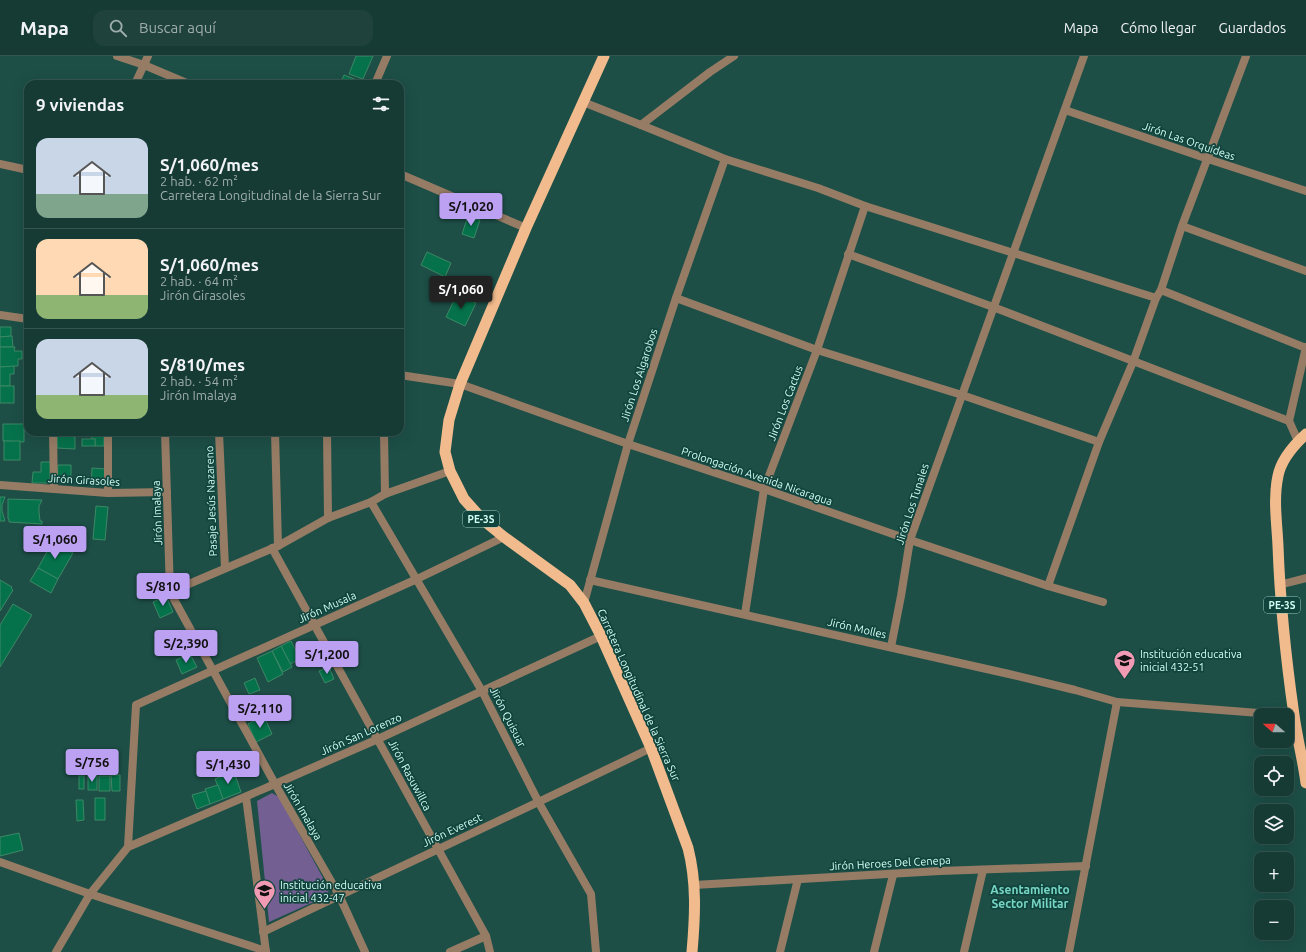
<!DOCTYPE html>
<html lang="es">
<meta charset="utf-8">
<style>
:root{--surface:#163b35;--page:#1f423d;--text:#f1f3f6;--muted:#9eadad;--line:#355550;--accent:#bca0f2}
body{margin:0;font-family:Ubuntu,sans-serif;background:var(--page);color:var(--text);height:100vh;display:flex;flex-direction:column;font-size:15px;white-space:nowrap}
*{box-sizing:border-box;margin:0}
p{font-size:13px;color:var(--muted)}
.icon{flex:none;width:22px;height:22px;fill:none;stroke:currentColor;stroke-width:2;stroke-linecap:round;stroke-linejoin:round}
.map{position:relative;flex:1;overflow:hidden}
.panel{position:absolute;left:24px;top:24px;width:380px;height:356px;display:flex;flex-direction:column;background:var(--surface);border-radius:12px;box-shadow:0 4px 16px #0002,0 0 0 1px var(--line)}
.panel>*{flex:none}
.needle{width:26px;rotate:290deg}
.fabs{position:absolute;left:1254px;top:652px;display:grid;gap:8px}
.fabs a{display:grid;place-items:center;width:40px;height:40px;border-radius:8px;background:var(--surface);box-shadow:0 4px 16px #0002,0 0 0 1px var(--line);font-size:20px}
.price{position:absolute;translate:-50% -34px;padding:0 9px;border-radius:4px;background:var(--accent);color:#111;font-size:13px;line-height:26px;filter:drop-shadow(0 1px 2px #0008)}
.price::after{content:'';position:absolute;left:50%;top:24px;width:12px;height:9px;margin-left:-6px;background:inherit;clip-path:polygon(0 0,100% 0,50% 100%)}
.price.on{background:#222;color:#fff}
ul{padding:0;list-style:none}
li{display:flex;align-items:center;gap:12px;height:100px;padding:0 12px}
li+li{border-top:1px solid var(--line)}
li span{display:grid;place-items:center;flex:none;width:112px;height:80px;border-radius:12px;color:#555}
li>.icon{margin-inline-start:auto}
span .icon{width:48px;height:48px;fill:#fffc;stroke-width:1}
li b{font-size:17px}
h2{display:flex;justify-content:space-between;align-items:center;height:48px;padding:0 12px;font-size:17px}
header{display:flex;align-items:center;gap:24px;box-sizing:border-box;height:56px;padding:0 20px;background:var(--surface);border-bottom:1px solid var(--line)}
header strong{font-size:19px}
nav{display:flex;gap:22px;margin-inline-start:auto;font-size:14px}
.search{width:280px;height:36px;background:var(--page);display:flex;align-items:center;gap:10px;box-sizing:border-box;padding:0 14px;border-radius:12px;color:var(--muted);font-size:15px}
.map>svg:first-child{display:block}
.green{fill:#735f91}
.building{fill:#06724c;stroke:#3d8865}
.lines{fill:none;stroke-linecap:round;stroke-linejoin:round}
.minor{stroke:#977c65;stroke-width:8}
.tertiary{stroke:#977c65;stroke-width:8}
.trunk{stroke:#f2bb8d;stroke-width:11}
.labels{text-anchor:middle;stroke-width:3.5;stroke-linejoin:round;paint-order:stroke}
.shield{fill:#10443d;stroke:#98c6bd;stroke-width:1}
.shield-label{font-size:10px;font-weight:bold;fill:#d2fef4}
.street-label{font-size:11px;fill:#d2fef4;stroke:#10443d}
.poi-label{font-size:11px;fill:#d2fef4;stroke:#10443d;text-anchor:start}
.neighbourhood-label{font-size:12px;font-weight:bold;fill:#77d5c4;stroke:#10443d}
</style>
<header>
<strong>Mapa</strong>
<div class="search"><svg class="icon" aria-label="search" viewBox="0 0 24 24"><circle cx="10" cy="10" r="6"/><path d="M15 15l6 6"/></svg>Buscar aquí</div>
<nav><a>Mapa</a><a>Cómo llegar</a><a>Guardados</a></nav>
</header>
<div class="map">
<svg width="1306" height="896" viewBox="0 0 1306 896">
<rect width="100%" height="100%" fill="#1d4f47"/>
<path class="green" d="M272 737 279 741 329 833 327 840 269 866 257 745Z"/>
<g class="building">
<path d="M356 0H373L363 23 349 18Z"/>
<path d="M344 19 362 26 361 28H340Z"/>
<path d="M468 160 480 164 474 182 462 178Z"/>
<path d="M427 196 451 207 445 221 421 209Z"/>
<path d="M457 238 476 247 465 270 446 261Z"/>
<path d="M0 271H11V280L0 281Z"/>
<path d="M12 280 13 291H0V281Z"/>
<path d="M0 291H15L14 295H22V303H18V310L0 311Z"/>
<path d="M14 310V318H10V330H0V311Z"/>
<rect x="0" y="330" width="14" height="17"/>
<path d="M3 368H24V386L3 385Z"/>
<path d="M57 376H73V381H75V393L57 392Z"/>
<path d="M91 377H104V390H95V383H92Z"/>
<rect x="82" y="383" width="13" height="7"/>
<rect x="4" y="385" width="16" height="19"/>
<path d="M41 406H51L50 427H32L33 416H41Z"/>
<path d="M58 409H71V426H57Z"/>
<path d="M92 412 106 413V427L104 429 91 430Z"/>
<path d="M0 441H5L2 449V455L5 465H0Z"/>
<path d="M8 443 42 444 39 450V456L40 465H42V468L9 466V463H8Z"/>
<path d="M96 450 108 451 105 484 93 483Z"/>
<path d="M53 485 73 497 58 523 38 512Z"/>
<path d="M38 512 58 523 51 537 30 525Z"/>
<path d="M0 524 12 531 11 532 13 534 0 555Z"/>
<path d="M166 540 173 556 160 562 153 546Z"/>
<path d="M13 548 32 559 0 611V569Z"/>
<path d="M291 585 300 603 290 608 281 590Z"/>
<path d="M281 590 292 611 283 616 272 595Z"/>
<path d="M272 595 283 618 268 626 257 602Z"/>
<path d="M190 598 197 611 182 618 176 604Z"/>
<path d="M329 611 334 623 325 627 319 615Z"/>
<path d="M255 622 260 634 249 638 244 627Z"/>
<path d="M264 660 272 678 256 686 248 668Z"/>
<path d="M234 716 241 736 223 743 215 723Z"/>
<path d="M111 719H120V735H112Z"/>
<rect x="79" y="720" width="5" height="13"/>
<rect x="88" y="720" width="9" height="14"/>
<rect x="99" y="720" width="11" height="15"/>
<path d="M218 729 223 743 210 748 205 733Z"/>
<path d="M206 735 210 748 197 753 192 739Z"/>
<rect x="95" y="742" width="10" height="22"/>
<path d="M76 744H83L84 764 77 765Z"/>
<path d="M19 777 23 794 0 800V781Z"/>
</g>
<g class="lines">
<g class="minor">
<path d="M117 0 144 9 189 28"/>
<path d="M135 28 148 0"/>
<path d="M375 28 387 0"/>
<path d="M583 46 641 69 710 16 734 0"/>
<path d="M1065 54 1208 103 1306 135"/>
<path d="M641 69 725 103 818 132 865 150 1156 242"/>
<path d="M0 108 28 114"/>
<path d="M400 118 526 172"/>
<path d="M1182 170 1306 215"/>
<path d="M848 198 993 251 1289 365"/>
<path d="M1161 234 1306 292"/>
<path d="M676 242 817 294 962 339 1099 386"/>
<path d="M460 328 628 388 764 433 910 484 1048 530 1103 546"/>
<path d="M53 376 54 433"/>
<path d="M165 376 170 536 275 728 339 839 365 896"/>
<path d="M219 376 225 512"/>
<path d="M275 376 278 490"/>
<path d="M327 376 328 462"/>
<path d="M384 376 385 438"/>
<path d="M1298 385 1289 365 1306 291"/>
<path d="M0 429 108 437 167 436"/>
<path d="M108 437V376"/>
<path d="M371 446 482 635 539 747 591 838 596 896"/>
<path d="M272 492 486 880 490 896"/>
<path d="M590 524 1009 618 1075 634 1117 646 1285 659"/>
<path d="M1279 529 1306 522"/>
<path d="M1048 530 1099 386 1133 306 1156 242 1161 234 1182 170 1246 0"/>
<path d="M170 536 278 490 328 462 371 446 385 438 450 415"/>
<path d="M584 547 628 388 676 242 725 103"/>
<path d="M745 558 764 433 817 294 865 150"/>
<path d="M891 591 901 540 910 484 1084 0"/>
<path d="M246 741 266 896"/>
<path d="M128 791 275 728 378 683 601 580"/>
<path d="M0 806 90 838 266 895"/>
<path d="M694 829 940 815 1086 810"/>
<path d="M263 876C392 814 522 755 651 692"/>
<path d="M56 896 90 838 128 791 136 649 417 523 504 481"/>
<path d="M450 896 486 880"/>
<path d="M780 896 798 823"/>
<path d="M874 896 893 819"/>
<path d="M964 896 983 814"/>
<path d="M1069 896 1117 646"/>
</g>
<g class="tertiary">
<path d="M0 259 28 263"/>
<path d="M400 319 460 328"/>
</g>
<g class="trunk">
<path d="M604 0 526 172 460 328 449 364 445 396 450 415 464 443 482 463 504 481 570 529 584 547 601 580 651 692 688 792C697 827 695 861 692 896"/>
<path d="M1306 378C1294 389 1281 404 1278 420 1273 443 1277 467 1278 490 1280 546 1286 603 1294 659 1297 682 1303 704 1306 727"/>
</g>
</g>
<defs>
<symbol id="school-pin" viewBox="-11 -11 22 30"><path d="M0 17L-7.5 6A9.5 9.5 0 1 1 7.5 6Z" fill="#f19ab3" stroke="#10443d"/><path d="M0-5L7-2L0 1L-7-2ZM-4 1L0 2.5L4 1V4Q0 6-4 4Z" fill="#111"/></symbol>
</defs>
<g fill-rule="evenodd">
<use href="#school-pin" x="1112" y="592" width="25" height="34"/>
<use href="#school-pin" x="252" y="822" width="25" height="34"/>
</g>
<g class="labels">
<g class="shield">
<rect x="463" y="455" width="36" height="16" rx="3"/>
<rect x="1264" y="541" width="36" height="16" rx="3"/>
</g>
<g class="shield-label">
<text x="481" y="467">PE-3S</text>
<text x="1282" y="553">PE-3S</text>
</g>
<g class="street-label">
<text transform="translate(1189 85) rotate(19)" y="4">Jirón Las Orquídeas</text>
<text transform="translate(639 319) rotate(-72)" y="4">Jirón Los Algarobos</text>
<text transform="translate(785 347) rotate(-69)" y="4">Jirón Los Cactus</text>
<text transform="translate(757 420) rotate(19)" y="4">Prolongación Avenida Nicaragua</text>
<text transform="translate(84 424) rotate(3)" y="4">Jirón Girasoles</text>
<text transform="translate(211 445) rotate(-92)" y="4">Pasaje Jesús Nazareno</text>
<text transform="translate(912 448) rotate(-72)" y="4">Jirón Los Tunales</text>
<text transform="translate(157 457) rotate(-92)" y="4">Jirón Imalaya</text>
<text transform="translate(327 551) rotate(-24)" y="4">Jirón Musala</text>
<text transform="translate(857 572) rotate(13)" y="4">Jirón Molles</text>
<text transform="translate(639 639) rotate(66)" y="4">Carretera Longitudinal de la Sierra Sur</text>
<text transform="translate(508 661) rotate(63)" y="4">Jirón Quisuar</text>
<text transform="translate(361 678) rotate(-24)" y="4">Jirón San Lorenzo</text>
<text transform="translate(410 719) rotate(62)" y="4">Jirón Rasuwillca</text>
<text transform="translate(303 755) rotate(60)" y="4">Jirón Imalaya</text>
<text transform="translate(452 774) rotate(-25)" y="4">Jirón Everest</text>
<text transform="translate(890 807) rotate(-3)" y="4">Jirón Heroes Del Cenepa</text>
</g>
<g class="poi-label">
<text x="1140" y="602">Institución educativa<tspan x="1140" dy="13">inicial 432-51</tspan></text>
<text x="280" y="833">Institución educativa<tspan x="280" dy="13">inicial 432-47</tspan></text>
</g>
<g class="neighbourhood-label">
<text x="1030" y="838">Asentamiento<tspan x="1030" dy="14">Sector Militar</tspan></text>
</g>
</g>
</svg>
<div class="fabs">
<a><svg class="needle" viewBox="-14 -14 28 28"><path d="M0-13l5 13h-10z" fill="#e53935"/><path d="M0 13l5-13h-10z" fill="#9eadad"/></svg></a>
<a><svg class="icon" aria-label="locate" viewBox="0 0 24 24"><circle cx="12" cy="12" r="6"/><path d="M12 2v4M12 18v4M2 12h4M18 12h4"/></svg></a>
<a><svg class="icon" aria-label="layers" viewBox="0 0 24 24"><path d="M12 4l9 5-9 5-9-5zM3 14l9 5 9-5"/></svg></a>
<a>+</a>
<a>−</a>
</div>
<b class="price" style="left:471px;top:171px">S/1,020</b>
<b class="price on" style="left:461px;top:254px">S/1,060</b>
<b class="price" style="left:55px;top:504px">S/1,060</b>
<b class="price" style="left:163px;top:551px">S/810</b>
<b class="price" style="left:186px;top:608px">S/2,390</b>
<b class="price" style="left:327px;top:619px">S/1,200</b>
<b class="price" style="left:260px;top:673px">S/2,110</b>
<b class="price" style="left:92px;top:727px">S/756</b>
<b class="price" style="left:228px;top:729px">S/1,430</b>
<section class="panel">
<h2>9 viviendas<svg class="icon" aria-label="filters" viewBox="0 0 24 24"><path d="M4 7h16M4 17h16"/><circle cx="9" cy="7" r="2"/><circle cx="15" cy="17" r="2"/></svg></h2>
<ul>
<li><span style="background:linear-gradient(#c9d6e8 70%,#7fa58c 0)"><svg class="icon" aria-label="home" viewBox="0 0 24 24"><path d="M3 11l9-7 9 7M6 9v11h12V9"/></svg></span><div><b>S/1,060/mes</b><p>2 hab. · 62 m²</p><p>Carretera Longitudinal de la Sierra Sur</p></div></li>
<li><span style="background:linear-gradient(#ffd9b3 70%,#8fb573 0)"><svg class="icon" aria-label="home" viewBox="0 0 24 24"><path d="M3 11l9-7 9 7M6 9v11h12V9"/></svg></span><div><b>S/1,060/mes</b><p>2 hab. · 64 m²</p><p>Jirón Girasoles</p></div></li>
<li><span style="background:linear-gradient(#c9d6e8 70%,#8fb573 0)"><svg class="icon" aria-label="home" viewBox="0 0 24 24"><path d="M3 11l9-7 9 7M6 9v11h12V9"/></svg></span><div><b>S/810/mes</b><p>2 hab. · 54 m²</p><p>Jirón Imalaya</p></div></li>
</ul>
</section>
</div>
